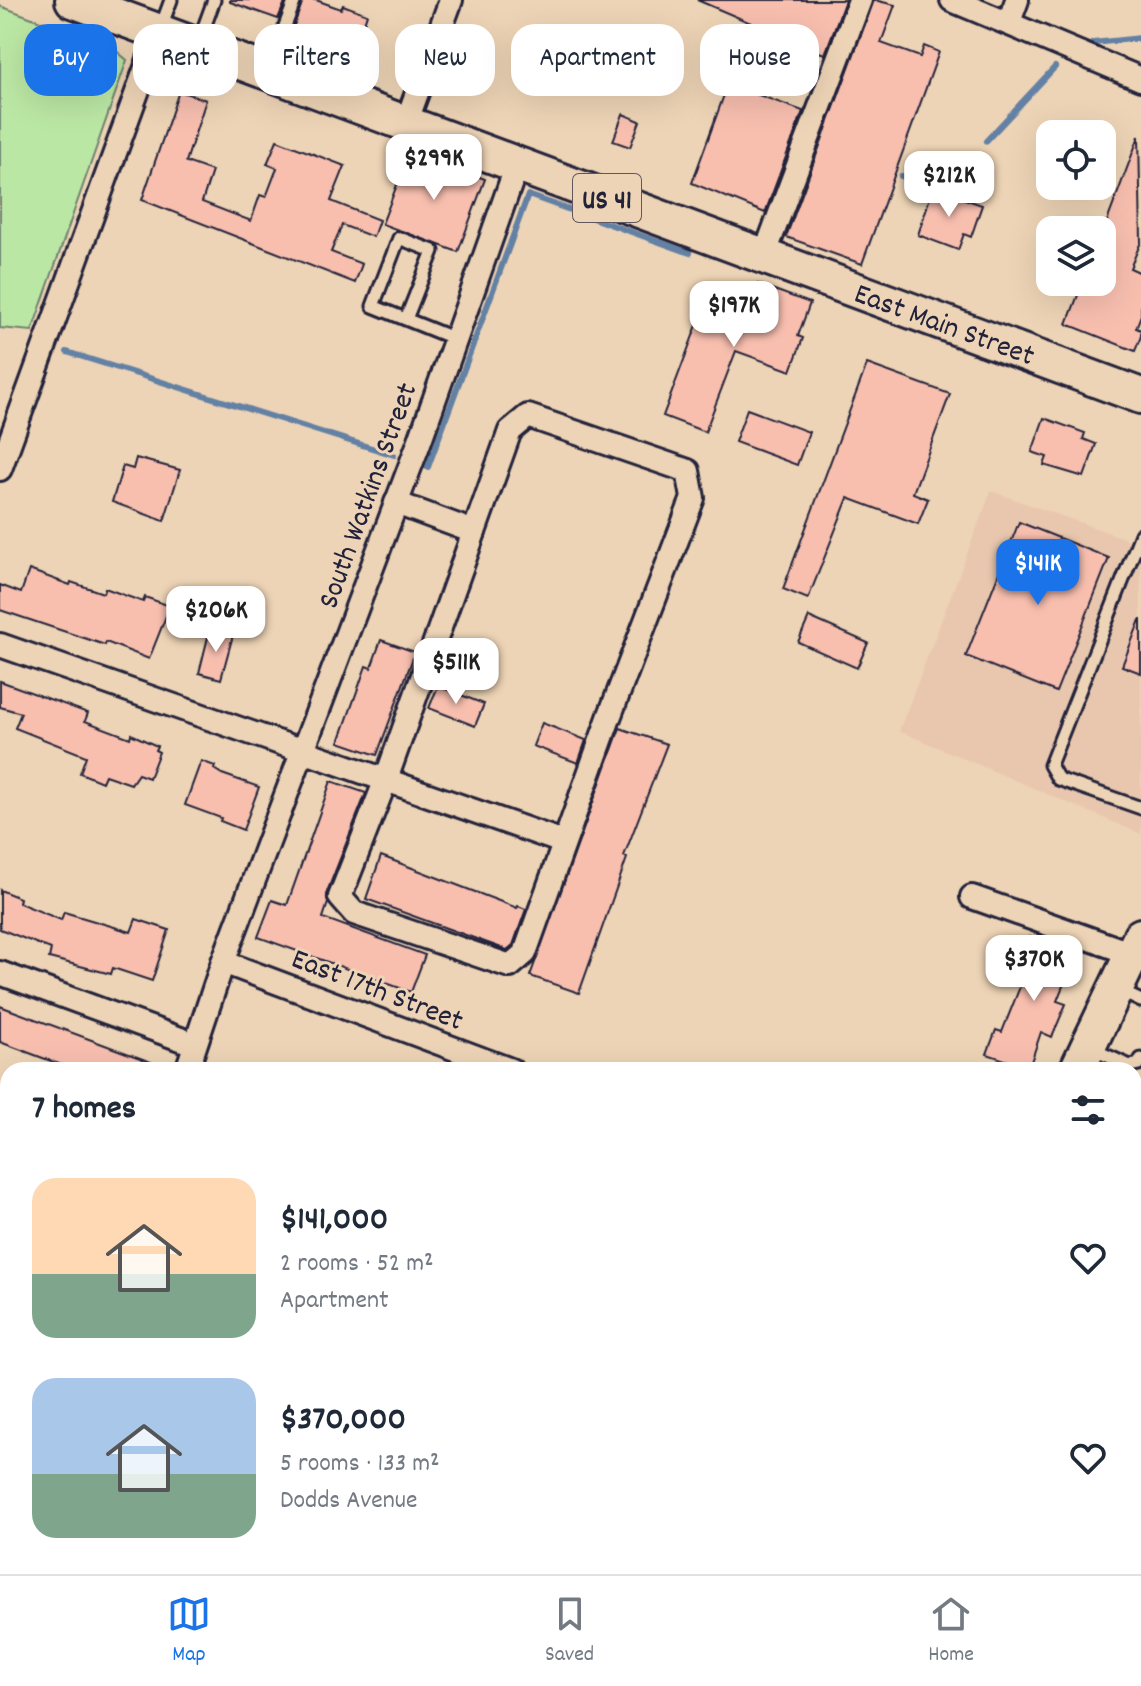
<!DOCTYPE html>
<meta charset="utf-8">
<style>
:root{--surface:#fff;--page:#f6f6f7;--text:#1f2937;--muted:#747a83;--line:#e0e1e3;--accent:#1a73e8}
body{margin:0;font-family:Dekko,sans-serif;background:var(--page);color:var(--text);height:100vh;display:flex;flex-direction:column;font-size:30px;white-space:nowrap}
*{box-sizing:border-box;margin:0}
p{font-size:26px;color:var(--muted)}
.icon{flex:none;width:44px;height:44px;fill:none;stroke:currentColor;stroke-width:2;stroke-linecap:round;stroke-linejoin:round}
.map{position:relative;flex:1;overflow:hidden}
.side{position:absolute;left:0px;top:1062px;width:1142px;height:512px;display:flex;flex-direction:column;background:var(--surface);border-radius:24px 24px 0 0;box-shadow:0 8px 32px #0002}
.side>*{flex:none}
.top-card{position:absolute;left:24px;top:24px;width:1094px;height:72px;display:flex;gap:16px}
.buttons{position:absolute;left:1036px;top:120px;display:grid;gap:16px}
.buttons a{display:grid;place-items:center;width:80px;height:80px;border-radius:16px;background:var(--surface);box-shadow:0 8px 32px #0002;font-size:40px}
.price{position:absolute;translate:-50% -68px;padding:0 18px;border-radius:16px;background:#fff;color:#222;font-size:26px;line-height:52px;filter:drop-shadow(0 2px 4px #0008)}
.price::after{content:'';position:absolute;left:50%;top:48px;width:24px;height:18px;margin-left:-12px;background:inherit;clip-path:polygon(0 0,100% 0,50% 100%)}
.price.on{background:var(--accent);color:#fff}
ul{padding:0;list-style:none}
li{display:flex;align-items:center;gap:24px;height:200px;padding:0 32px}
li span{display:grid;place-items:center;flex:none;width:224px;height:160px;border-radius:24px;color:#555}
li>.icon{margin-inline-start:auto}
span .icon{width:96px;height:96px;fill:#fffc;stroke-width:1}
li b{font-size:34px}
h2{display:flex;justify-content:space-between;align-items:center;height:96px;padding:0 32px;font-size:34px}
.tag{padding:0 28px;border-radius:24px;background:var(--surface);box-shadow:0 8px 32px #0002;font-size:28px;line-height:72px}
.tag.on{background:var(--accent);color:#fff}
.tab-bar{display:flex;justify-content:space-around;align-items:center;height:112px;border-top:2px solid var(--line);background:var(--surface);font-size:22px;color:var(--muted)}
.tab-bar a{display:grid;justify-items:center;gap:4px}
.tab-bar .on{color:var(--accent)}
.map>svg:first-child{display:block}
.built{fill:#e9c7af}
.green{fill:#bbe7a4;stroke:#6e8470;stroke-width:2}
.lines{fill:none;stroke-linecap:round;stroke-linejoin:round}
.stream{stroke:#6281a4;stroke-width:6}
.building{fill:#f8bfaf;stroke:#22223b;stroke-width:2}
.lane-casing{stroke:#22223b;stroke-width:17}
.street-casing{stroke:#22223b;stroke-width:28}
.primary-casing{stroke:#22223b;stroke-width:40}
.lane{stroke:#eed4b6;stroke-width:11}
.street{stroke:#eed4b6;stroke-width:22}
.primary{stroke:#eed4b6;stroke-width:34}
.labels{text-anchor:middle;stroke-width:6;stroke-linejoin:round;paint-order:stroke}
.shield{fill:#eed4b6;stroke:#5f5760;stroke-width:2}
.shield-label{font-size:28px;font-weight:bold;fill:#22223b}
.street-label{font-size:30px;fill:#22223b;stroke:#eed4b6}
</style>
<div class="map">
<svg width="1141" height="1574" viewBox="0 0 1141 1574">
<rect width="100%" height="100%" fill="#eed4b6"/>
<filter id="ink" filterUnits="userSpaceOnUse"><feTurbulence type="fractalNoise" baseFrequency=".0125" numOctaves="2"/><feDisplacementMap in="SourceGraphic" scale="16" xChannelSelector="R" yChannelSelector="G"/><feConvolveMatrix kernelMatrix="1 2 1 2 8 2 1 2 1" color-interpolation-filters="sRGB"/></filter>
<g filter="url(#ink)">
<path class="built" d="M991 491 1141 544V834L899 731Z"/>
<path class="green" d="M0 6 113 48 127 60 32 331 0 328Z"/>
<g class="lines">
<g class="stream">
<path d="M1093 43 1141 38"/>
<path d="M986 141 1055 67"/>
<path d="M901 176 934 182"/>
<path d="M67 352 394 455"/>
<path d="M428 467 528 195 690 253"/>
</g>
</g>
<g class="building">
<path d="M230 0H286L278 19 230 2Z"/>
<path d="M303 0H316L341 9 343 5 367 14 354 54 318 40 315 47 290 37Z"/>
<path d="M697 0H845L825 54 777 39 772 52 744 42 751 23Z"/>
<path d="M874 0 895 5 881 43 920 57 924 46 939 52 862 264 786 237Z"/>
<path d="M728 84 803 111 765 213 692 183Z"/>
<path d="M179 91 206 100 186 162 212 171 202 202 251 221 260 195 266 197 277 168 267 164 277 140 345 166 331 201 379 220 373 237 342 225 331 252 362 264 355 283 142 200Z"/>
<path d="M623 114 640 121 630 147 613 141Z"/>
<path d="M1139 136 1141 242 1130 268 1141 273V315L1136 328 1141 330V336L1135 351 1067 324 1083 282H1102V235Z"/>
<path d="M410 151 485 179 458 252 382 224Z"/>
<path d="M933 188 982 205 971 237 964 234 958 250 918 235Z"/>
<path d="M758 284 810 303 798 336 803 338 791 371 736 351 705 432 663 416 709 293 749 309Z"/>
<path d="M867 364 950 394 913 493 928 499 918 524 848 498 808 599 783 589Z"/>
<path d="M747 409 809 432 797 465 735 442Z"/>
<path d="M1044 418 1085 433 1083 439 1096 444 1084 477 1044 465 1047 457 1032 452Z"/>
<path d="M136 458 180 470 164 521 112 502 123 466 133 469Z"/>
<path d="M1019 522 1109 558 1056 692 966 656Z"/>
<path d="M29 570 70 585 71 582 103 593 105 588 143 602 145 597 170 606 149 659 106 642 105 645 0 610V585L21 593Z"/>
<path d="M809 617 868 643 857 668 798 642Z"/>
<path d="M1140 620H1141V673L1122 666Z"/>
<path d="M210 629 233 635 221 679 199 673Z"/>
<path d="M381 640 415 652 377 755 339 742 366 666 371 668Z"/>
<path d="M0 681 88 713 85 721 130 738 131 734 157 746 155 750 159 752 149 778 138 774 131 784 105 775 102 782 80 773 86 756 15 728 21 713 0 707Z"/>
<path d="M438 686 484 704 475 726 429 708Z"/>
<path d="M542 723 586 740 578 763 533 746Z"/>
<path d="M620 728 667 744 624 856 627 858 579 993 530 976Z"/>
<path d="M201 761 215 766 214 769 222 774 259 787 243 830 220 821 221 818 185 805Z"/>
<path d="M331 781 366 793 327 892 328 903 323 918 425 955 411 992 258 937 272 900 287 905Z"/>
<path d="M381 856 517 908 518 906 526 909 513 945 507 950 366 899Z"/>
<path d="M0 890 20 898 19 903 61 920 64 912 131 932 136 919 169 930 152 981 113 968 111 974 49 958 51 949 0 929Z"/>
<path d="M1030 937 1075 956 1057 1001 1066 1004 1052 1037 1041 1032 1029 1068 987 1054 996 1030 1002 1032 1025 974 1016 971Z"/>
<path d="M0 1006 167 1068V1070H75L0 1042Z"/>
</g>
<g class="lines">
<defs>
<g id="lane">
<path d="M161 27 171 0"/>
<path d="M199 41 214 0"/>
<path d="M269 68 295 0"/>
<path d="M406 319 433 251 399 238 373 306 455 339"/>
<path d="M1141 534 1050 765 1058 779 1141 808"/>
<path d="M1120 991 1141 1001"/>
<path d="M1092 1049 1130 1066 1139 1064 1141 1059"/>
</g>
<g id="street">
<path d="M952 0 1141 79"/>
<path d="M1009 22 1017 0"/>
<path d="M406 123 451 0"/>
<path d="M764 256 860 0"/>
<path d="M528 416 688 471 693 498 610 715 525 953 510 966 354 913 340 897 385 782 510 431Z"/>
<path d="M0 469 159 32"/>
<path d="M396 503 474 532"/>
<path d="M0 645 563 842"/>
<path d="M972 897 1141 957"/>
<path d="M223 962 511 1070"/>
<path d="M0 973 194 1044"/>
<path d="M187 1070 223 962 419 443 517 165"/>
<path d="M0 1156 8 1159"/>
<path d="M1134 1298 1141 1301"/>
<path d="M1134 1566 1141 1568"/>
<path d="M22 1574 25 1566"/>
<path d="M1007 1574 1010 1566"/>
</g>
<g id="primary">
<path d="M73 0 1141 396"/>
<path d="M1077 1070 1141 936"/>
<path d="M845 1574 848 1566"/>
</g>
</defs>
<use href="#lane" class="lane-casing"/>
<use href="#street" class="street-casing"/>
<use href="#primary" class="primary-casing"/>
<use href="#lane" class="lane"/>
<use href="#street" class="street"/>
<use href="#primary" class="primary"/>
</g>
</g>
<g class="labels">
<rect class="shield" x="573" y="174" width="68" height="48" rx="6"/>
<g class="shield-label">
<text x="607" y="208">US 41</text>
</g>
<g class="street-label">
<text transform="translate(945 323) rotate(20)" y="10">East Main Street</text>
<text transform="translate(366 495) rotate(-70)" y="10">South Watkins Street</text>
<text transform="translate(378 988) rotate(21)" y="10">East 17th Street</text>
</g>
</g>
</svg>
<div class="buttons">
<a><svg class="icon" aria-label="locate" viewBox="0 0 24 24"><circle cx="12" cy="12" r="6"/><path d="M12 2v4M12 18v4M2 12h4M18 12h4"/></svg></a>
<a><svg class="icon" aria-label="layers" viewBox="0 0 24 24"><path d="M12 4l9 5-9 5-9-5zM3 14l9 5 9-5"/></svg></a>
</div>
<b class="price" style="left:434px;top:202px">$299K</b>
<b class="price" style="left:949px;top:219px">$212K</b>
<b class="price" style="left:734px;top:349px">$197K</b>
<b class="price on" style="left:1038px;top:607px">$141K</b>
<b class="price" style="left:216px;top:654px">$206K</b>
<b class="price" style="left:456px;top:706px">$511K</b>
<b class="price" style="left:1034px;top:1003px">$370K</b>
<div class="top-card">
<a class="tag on">Buy</a>
<a class="tag">Rent</a>
<a class="tag">Filters</a>
<a class="tag">New</a>
<a class="tag">Apartment</a>
<a class="tag">House</a>
</div>
<section class="side">
<h2>7 homes<svg class="icon" aria-label="filters" viewBox="0 0 24 24"><path d="M4 7h16M4 17h16"/><circle cx="9" cy="7" r="2"/><circle cx="15" cy="17" r="2"/></svg></h2>
<ul>
<li><span style="background:linear-gradient(#ffd9b3 60%,#7fa58c 0)"><svg class="icon" aria-label="home" viewBox="0 0 24 24"><path d="M3 11l9-7 9 7M6 9v11h12V9"/></svg></span><div><b>$141,000</b><p>2 rooms · 52 m²</p><p>Apartment</p></div><svg class="icon" aria-label="heart" viewBox="0 0 24 24"><path d="M12 20l-8-8c-3-5 5-10 8-4 3-6 11-1 8 4z"/></svg></li>
<li><span style="background:linear-gradient(#a9c7e8 60%,#7fa58c 0)"><svg class="icon" aria-label="home" viewBox="0 0 24 24"><path d="M3 11l9-7 9 7M6 9v11h12V9"/></svg></span><div><b>$370,000</b><p>5 rooms · 133 m²</p><p>Dodds Avenue</p></div><svg class="icon" aria-label="heart" viewBox="0 0 24 24"><path d="M12 20l-8-8c-3-5 5-10 8-4 3-6 11-1 8 4z"/></svg></li>
</ul>
</section>
</div>
<nav class="tab-bar">
<a class="on"><svg class="icon" aria-label="map" viewBox="0 0 24 24"><path d="M3 6l6-2 6 2 6-2v14l-6 2-6-2-6 2zM9 4v14M15 6v14"/></svg>Map</a>
<a><svg class="icon" aria-label="saved" viewBox="0 0 24 24"><path d="M7 4h10v16l-5-4-5 4z"/></svg>Saved</a>
<a><svg class="icon" aria-label="home" viewBox="0 0 24 24"><path d="M3 11l9-7 9 7M6 9v11h12V9"/></svg>Home</a>
</nav>
